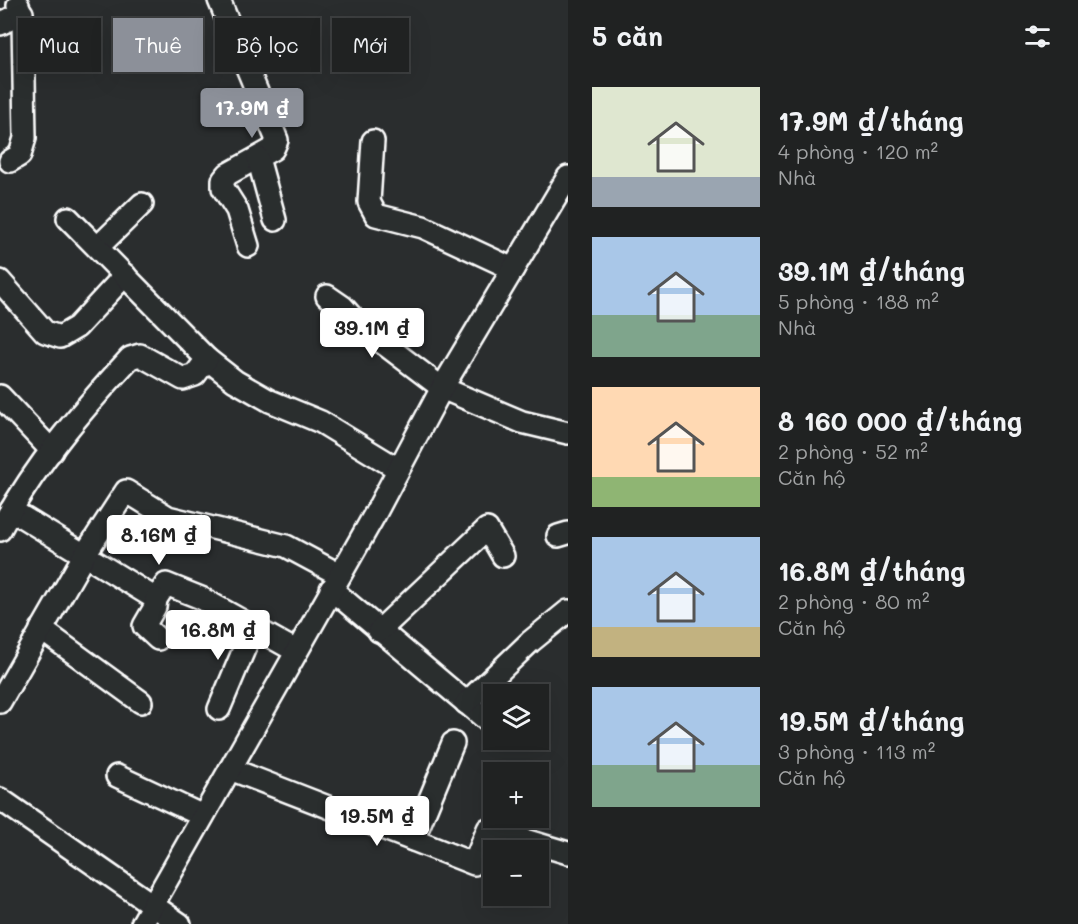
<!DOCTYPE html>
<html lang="vi">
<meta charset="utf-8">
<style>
:root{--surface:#202222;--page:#282a2a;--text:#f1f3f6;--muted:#a2a4a5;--line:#3d3f40;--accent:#8c9099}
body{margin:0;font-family:Mali,sans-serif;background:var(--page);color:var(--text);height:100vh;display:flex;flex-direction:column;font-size:22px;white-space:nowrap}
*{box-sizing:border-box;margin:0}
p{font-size:20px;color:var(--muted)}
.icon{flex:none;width:33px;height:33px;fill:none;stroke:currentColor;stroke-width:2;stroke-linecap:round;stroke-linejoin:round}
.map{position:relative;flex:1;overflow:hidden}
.details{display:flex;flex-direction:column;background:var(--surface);width:510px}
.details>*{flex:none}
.guide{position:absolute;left:18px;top:18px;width:459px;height:54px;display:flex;gap:12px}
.controls{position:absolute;left:483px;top:684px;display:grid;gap:12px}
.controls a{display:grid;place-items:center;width:66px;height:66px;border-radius:0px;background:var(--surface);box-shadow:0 6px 24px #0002,0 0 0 2px var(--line);font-size:30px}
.price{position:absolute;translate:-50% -51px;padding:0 14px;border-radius:6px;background:#fff;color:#222;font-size:20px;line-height:39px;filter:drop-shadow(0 2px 3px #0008)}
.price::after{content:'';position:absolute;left:50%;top:36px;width:18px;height:14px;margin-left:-9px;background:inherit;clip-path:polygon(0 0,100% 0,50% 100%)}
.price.on{background:var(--accent);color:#fff}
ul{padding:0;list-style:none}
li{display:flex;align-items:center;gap:18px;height:150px;padding:0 24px}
li span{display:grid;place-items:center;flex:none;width:168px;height:120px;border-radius:0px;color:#555}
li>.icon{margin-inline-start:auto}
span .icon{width:72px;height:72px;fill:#fffc;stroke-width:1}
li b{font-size:26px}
h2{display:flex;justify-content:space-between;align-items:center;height:72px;padding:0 24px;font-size:26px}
.pill{padding:0 21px;border-radius:0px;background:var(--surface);box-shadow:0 6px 24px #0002,0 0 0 2px var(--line);font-size:21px;line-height:54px}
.pill.on{background:var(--accent);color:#fff}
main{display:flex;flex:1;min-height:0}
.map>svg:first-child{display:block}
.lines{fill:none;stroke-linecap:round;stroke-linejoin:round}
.minor-casing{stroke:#fff;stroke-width:26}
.minor{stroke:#2a2d2e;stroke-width:21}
</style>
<main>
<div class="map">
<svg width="568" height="924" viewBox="0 0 568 924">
<rect width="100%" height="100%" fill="#2a2d2e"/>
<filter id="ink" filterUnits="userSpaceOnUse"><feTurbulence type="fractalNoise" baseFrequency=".0167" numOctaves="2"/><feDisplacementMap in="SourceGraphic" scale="12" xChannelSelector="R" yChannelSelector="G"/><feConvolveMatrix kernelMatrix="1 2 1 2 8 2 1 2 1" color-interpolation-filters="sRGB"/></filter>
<g filter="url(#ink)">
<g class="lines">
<defs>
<g id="minor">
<path d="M219 0 277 140 273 149 228 174 223 180V188L237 210 248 246"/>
<path d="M0 24 22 13"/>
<path d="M373 141 369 202 376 215 423 227 513 269"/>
<path d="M258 158 275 220"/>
<path d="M10 161 20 155 25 138 23 19 18 5"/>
<path d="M98 247 142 204"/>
<path d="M0 281 45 332 60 337 77 327 125 275"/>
<path d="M327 296 343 307 359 325 442 388 522 422 568 433"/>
<path d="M207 359 235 381 270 401 321 422 398 469"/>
<path d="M0 396 52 451"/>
<path d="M11 510 156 599 166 584 201 598 296 651"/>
<path d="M0 530C33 467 82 410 130 358L140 355 183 379 195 375 207 359 68 218"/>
<path d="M558 536 568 533"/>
<path d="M331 589 494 726"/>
<path d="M156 599 155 607 144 626 158 639"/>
<path d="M41 629 141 702"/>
<path d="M379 631 487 529 503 556"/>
<path d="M0 702 85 554 126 491 168 517 286 546 340 575"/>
<path d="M466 703 530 642 568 611"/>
<path d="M219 709 253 628"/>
<path d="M230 769 413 840 453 743"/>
<path d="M117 776 203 816"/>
<path d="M0 799 180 924"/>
<path d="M413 840 474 864 488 829 568 853"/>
<path d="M142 924 375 514 442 388 568 177"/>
</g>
</defs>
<use href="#minor" class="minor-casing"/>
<use href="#minor" class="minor"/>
</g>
</g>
</svg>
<div class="controls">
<a><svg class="icon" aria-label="layers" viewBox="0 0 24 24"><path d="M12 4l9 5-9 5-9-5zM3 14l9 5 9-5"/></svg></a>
<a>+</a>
<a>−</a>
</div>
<b class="price on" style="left:252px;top:139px">17.9M ₫</b>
<b class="price" style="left:372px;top:359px">39.1M ₫</b>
<b class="price" style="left:159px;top:566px">8.16M ₫</b>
<b class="price" style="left:218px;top:661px">16.8M ₫</b>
<b class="price" style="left:377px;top:847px">19.5M ₫</b>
<div class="guide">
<a class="pill">Mua</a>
<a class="pill on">Thuê</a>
<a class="pill">Bộ lọc</a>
<a class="pill">Mới</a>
</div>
</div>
<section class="details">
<h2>5 căn<svg class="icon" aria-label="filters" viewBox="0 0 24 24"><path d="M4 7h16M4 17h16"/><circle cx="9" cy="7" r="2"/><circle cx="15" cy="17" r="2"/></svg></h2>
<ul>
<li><span style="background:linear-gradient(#dfe7d0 75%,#9aa5b1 0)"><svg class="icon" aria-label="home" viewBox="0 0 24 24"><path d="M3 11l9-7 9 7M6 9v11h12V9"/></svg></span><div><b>17.9M ₫/tháng</b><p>4 phòng · 120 m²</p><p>Nhà</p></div></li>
<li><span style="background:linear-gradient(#a9c7e8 65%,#7fa58c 0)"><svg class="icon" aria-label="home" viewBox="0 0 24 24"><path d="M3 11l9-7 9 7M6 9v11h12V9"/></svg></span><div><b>39.1M ₫/tháng</b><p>5 phòng · 188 m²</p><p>Nhà</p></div></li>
<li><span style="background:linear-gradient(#ffd9b3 75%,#8fb573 0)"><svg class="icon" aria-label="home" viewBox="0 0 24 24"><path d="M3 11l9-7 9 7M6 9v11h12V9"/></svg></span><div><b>8 160 000 ₫/tháng</b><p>2 phòng · 52 m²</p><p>Căn hộ</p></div></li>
<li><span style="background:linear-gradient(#a9c7e8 75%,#c2b280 0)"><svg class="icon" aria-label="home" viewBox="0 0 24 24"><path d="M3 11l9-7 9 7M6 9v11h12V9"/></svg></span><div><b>16.8M ₫/tháng</b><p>2 phòng · 80 m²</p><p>Căn hộ</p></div></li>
<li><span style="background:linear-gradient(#a9c7e8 65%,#7fa58c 0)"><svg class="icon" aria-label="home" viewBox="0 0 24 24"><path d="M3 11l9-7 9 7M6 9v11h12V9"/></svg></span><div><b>19.5M ₫/tháng</b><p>3 phòng · 113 m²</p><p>Căn hộ</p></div></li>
</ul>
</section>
</main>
